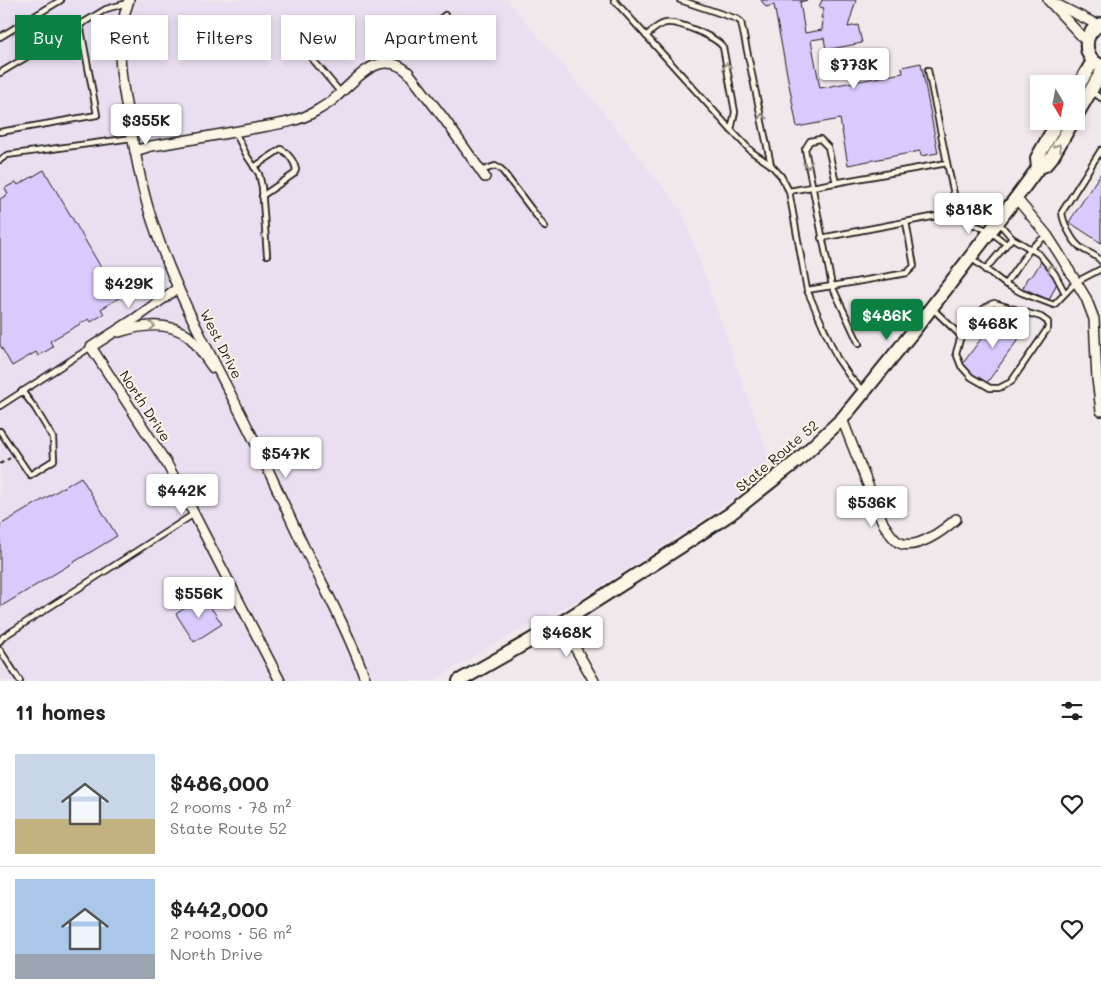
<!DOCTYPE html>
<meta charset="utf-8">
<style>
:root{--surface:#fff;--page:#f2f2f2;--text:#222;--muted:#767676;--line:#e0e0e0;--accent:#0b8043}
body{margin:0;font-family:Mali,sans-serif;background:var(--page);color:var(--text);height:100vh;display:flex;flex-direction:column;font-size:19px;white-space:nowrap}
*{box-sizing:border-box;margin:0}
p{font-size:16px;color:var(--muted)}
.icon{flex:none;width:28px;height:28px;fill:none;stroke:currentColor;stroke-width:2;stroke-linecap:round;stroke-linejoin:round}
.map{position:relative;height:681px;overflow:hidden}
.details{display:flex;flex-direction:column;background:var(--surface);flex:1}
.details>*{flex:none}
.top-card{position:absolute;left:15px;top:15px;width:500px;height:45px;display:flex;gap:10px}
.needle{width:32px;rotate:170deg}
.fabs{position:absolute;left:1030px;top:75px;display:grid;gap:10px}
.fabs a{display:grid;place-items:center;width:55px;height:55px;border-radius:0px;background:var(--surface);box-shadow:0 2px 8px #0003;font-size:25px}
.price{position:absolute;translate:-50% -42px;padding:0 11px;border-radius:5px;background:#fff;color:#222;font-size:16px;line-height:32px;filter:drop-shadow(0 1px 2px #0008)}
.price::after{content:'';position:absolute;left:50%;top:30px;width:15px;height:11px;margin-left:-8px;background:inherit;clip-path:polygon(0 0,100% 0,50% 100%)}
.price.selected{background:var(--accent);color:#fff}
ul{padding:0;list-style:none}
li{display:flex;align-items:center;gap:15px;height:125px;padding:0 15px}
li+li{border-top:1px solid var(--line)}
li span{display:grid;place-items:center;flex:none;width:140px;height:100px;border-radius:0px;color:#555}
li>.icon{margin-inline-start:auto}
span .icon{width:60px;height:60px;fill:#fffc;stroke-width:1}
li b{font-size:21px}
h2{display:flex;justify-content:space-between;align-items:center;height:60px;padding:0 15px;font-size:21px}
.tag{padding:0 18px;border-radius:0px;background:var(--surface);box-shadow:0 2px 8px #0003;font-size:18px;line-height:45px}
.tag.selected{background:var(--accent);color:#fff}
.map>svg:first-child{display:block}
.built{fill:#eadff1}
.building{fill:#d8cafc;stroke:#1c1c1c}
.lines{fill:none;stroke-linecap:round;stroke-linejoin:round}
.service-casing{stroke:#1c1c1c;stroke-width:8}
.minor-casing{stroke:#1c1c1c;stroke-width:12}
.secondary-casing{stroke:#1c1c1c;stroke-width:16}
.path{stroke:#1c1c1c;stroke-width:2;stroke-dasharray:4 4;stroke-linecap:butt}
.service{stroke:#fcf5e5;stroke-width:4.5}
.minor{stroke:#fcf5e5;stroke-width:9}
.secondary{stroke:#fcf5e5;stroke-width:12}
.oneway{stroke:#97938b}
.labels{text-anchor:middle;stroke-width:4;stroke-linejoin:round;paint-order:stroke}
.street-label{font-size:14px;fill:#1c1c1c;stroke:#fcf5e5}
</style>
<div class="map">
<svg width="1101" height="681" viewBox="0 0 1101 681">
<rect width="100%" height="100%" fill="#f1e8ec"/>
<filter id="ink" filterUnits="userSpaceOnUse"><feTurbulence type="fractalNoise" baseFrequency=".02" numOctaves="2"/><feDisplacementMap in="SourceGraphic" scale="10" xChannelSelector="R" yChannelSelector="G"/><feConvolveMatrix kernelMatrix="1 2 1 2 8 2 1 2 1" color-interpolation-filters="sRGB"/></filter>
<g filter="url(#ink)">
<path class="built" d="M0 0H507L603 112 682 211 770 460 740 494 637 563 576 601 492 645 433 681H0Z"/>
<g class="building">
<path d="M761 0H807L800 2 805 33 822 30 823 18H821L824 8 819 7 822 0H856L848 27 858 25 862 43 826 50 824 38 811 40 820 88 903 73 902 67 921 63 938 153 921 156 920 151 848 165 840 119 797 127 774 5 766 7Z"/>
<path d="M44 170 119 298 101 309 104 314 91 322 89 319 50 341 53 347 38 356 36 352 12 366 0 345V199L8 194 5 188 16 182 18 185Z"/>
<path d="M1101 173V243L1069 222Z"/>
<path d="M1042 260 1057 283 1049 300 1023 288 1027 278 1033 275Z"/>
<path d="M1003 314 1025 330 986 384 961 366 991 325 994 327Z"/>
<path d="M81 477 117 536 0 607V525Z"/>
<path d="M203 596 222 624 194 642 176 614Z"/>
</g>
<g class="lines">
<defs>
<g id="service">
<path d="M614 0 731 130 752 152 771 165 781 176 789 191 807 290 837 358 850 377 864 392"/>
<path d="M680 0 737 19 741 22 771 165"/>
<path d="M293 36 341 93"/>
<path d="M646 36C652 31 658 24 666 23 678 21 716 37 723 47L735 112 731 130"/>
<path d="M0 37 61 0"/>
<path d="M385 62 445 15"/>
<path d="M928 70 947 163"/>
<path d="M0 73 106 9 127 3"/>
<path d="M1092 92 1101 98"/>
<path d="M0 132 97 115 80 24"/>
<path d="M235 132 247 156 259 174 262 187 267 255"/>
<path d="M1101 150 1062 212C1063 223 1072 241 1081 248 1088 253 1095 254 1101 261"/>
<path d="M0 160 7 155 132 138"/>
<path d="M254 167 281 149C288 153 295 162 296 170L294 174 262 196"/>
<path d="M481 171 495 166 501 169 545 227"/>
<path d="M836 183 828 147 820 139 810 141 805 149 832 286 907 273 914 266 906 222"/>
<path d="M789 191 947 163 958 212 972 224 990 231 1006 244"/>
<path d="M999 223 1012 238 1039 254 1055 274 1065 293"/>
<path d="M821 238 958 212"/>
<path d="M971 258 1005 284 1022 293 1054 305 1076 282 1101 269"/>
<path d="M985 270 1012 238"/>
<path d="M1005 284 1031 248 1047 235"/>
<path d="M807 290 832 286 859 344"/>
<path d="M932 308 961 336 956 353 961 366 971 377 990 388H999L1011 382 1048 328V322L1041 317 994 303C980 307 970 325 961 336"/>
<path d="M0 406 91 347"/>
<path d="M0 431 30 475 54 460 53 438 35 408 22 391"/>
<path d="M0 641 3 637 194 514"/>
<path d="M0 650 20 681"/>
</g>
<g id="minor">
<path d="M129 0C113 43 122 86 131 130 137 162 143 195 154 226 178 299 217 366 251 434 270 472 286 510 304 547 326 591 350 635 366 681"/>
<path d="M1048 0 1086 41"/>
<path d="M1052 2 1098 25"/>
<path d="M135 151 151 146C184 141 217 135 250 129 272 125 296 123 316 111 323 107 330 103 335 98 356 80 379 47 408 72L445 120 485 177"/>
<path d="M1016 198 1047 235 1058 252 1086 298 1094 319 1097 379 1101 411"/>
<path d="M178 288 136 318 91 347 167 464 192 510 280 681"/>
<path d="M119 332C141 325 169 321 188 336 198 344 205 358 213 368"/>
<path d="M842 419 883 523C887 529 891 537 898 542 915 552 944 530 956 519"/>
<path d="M561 623 594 681"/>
</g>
<g id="secondary">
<path d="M1101 24C1082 33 1082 57 1101 66"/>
<path d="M1076 90 1093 61"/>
<path d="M1076 116 1101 73"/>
<path d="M1038 168 1037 158 1058 121"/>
<path d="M459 681 561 623 680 547 730 514 797 461 842 419 911 334 1016 198 1038 168 1045 165 1052 157 1073 121"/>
</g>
</defs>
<use href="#service" class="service-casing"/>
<use href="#minor" class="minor-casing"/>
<use href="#secondary" class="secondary-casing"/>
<path class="path" d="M0 464 10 458"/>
<use href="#service" class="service"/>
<use href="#minor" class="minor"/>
<use href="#secondary" class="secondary"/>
</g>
<defs><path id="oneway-chevron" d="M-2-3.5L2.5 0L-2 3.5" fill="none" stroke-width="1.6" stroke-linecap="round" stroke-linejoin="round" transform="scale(1.25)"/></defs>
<g class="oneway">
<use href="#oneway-chevron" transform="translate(727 66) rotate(-100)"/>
<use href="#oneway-chevron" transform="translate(762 117) rotate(-102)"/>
<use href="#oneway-chevron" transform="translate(1058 147) rotate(-59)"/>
<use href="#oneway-chevron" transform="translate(808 165) rotate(79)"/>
<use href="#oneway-chevron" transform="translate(1051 268) rotate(-126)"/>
<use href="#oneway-chevron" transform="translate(152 326) rotate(-1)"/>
</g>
</g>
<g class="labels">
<g class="street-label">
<text transform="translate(221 344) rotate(63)" y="5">West Drive</text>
<text transform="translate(145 406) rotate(57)" y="5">North Drive</text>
<text transform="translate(777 456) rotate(-40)" y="5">State Route 52</text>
</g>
</g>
</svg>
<div class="fabs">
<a><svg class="needle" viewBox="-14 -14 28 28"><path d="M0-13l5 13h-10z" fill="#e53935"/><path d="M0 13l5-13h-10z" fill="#767676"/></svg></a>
</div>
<b class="price" style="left:854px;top:90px">$773K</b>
<b class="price" style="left:146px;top:146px">$355K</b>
<b class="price" style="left:969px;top:235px">$818K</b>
<b class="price" style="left:129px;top:309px">$429K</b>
<b class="price selected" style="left:887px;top:341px">$486K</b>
<b class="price" style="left:993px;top:349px">$468K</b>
<b class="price" style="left:286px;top:479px">$547K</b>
<b class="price" style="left:182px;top:516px">$442K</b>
<b class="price" style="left:872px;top:528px">$536K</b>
<b class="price" style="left:199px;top:619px">$556K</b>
<b class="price" style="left:567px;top:658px">$468K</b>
<div class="top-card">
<a class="tag selected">Buy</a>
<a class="tag">Rent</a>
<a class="tag">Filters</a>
<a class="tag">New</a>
<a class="tag">Apartment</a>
</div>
</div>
<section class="details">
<h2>11 homes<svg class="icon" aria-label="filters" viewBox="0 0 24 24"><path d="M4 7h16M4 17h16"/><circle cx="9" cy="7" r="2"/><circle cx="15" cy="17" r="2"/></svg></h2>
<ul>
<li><span style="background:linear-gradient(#c9d6e8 65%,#c2b280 0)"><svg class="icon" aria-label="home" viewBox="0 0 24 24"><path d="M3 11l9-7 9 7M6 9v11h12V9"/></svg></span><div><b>$486,000</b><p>2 rooms · 78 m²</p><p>State Route 52</p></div><svg class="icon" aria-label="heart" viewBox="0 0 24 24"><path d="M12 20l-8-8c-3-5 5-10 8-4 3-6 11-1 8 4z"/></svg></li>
<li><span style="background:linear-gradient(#a9c7e8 75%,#9aa5b1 0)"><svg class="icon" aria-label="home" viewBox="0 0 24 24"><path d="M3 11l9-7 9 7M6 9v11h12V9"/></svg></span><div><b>$442,000</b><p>2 rooms · 56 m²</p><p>North Drive</p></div><svg class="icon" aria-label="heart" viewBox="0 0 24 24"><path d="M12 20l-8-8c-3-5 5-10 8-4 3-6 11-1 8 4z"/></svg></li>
</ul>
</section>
